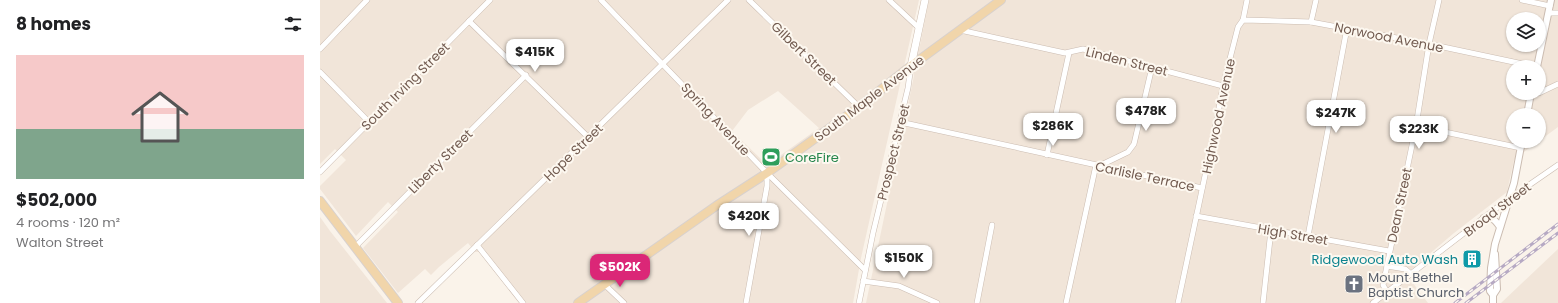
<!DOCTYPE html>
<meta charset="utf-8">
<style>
:root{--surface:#fff;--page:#f6f6f6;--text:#202124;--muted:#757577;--line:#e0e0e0;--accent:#db2777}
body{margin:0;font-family:Poppins,sans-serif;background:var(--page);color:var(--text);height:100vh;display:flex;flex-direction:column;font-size:15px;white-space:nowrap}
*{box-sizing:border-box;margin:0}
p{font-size:13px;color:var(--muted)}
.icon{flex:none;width:22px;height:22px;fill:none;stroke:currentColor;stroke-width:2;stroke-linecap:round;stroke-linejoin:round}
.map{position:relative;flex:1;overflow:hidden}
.sheet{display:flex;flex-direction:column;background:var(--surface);width:320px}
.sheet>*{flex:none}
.fabs{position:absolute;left:1186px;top:12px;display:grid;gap:8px}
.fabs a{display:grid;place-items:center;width:40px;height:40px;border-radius:50%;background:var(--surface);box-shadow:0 1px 3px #0004;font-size:20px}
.price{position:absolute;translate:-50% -34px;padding:0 9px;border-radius:8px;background:#fff;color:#222;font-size:13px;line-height:26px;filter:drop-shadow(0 1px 2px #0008)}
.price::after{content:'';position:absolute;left:50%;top:24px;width:12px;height:9px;margin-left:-6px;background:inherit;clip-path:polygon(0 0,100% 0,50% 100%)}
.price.active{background:var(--accent);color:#fff}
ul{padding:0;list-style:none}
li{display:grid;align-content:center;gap:8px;height:212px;padding:0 16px}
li+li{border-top:1px solid var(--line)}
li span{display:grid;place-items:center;height:124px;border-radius:0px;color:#555}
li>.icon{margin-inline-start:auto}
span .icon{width:72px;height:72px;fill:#fffc;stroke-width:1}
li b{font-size:17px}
h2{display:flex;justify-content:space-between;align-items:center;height:48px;padding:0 16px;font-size:17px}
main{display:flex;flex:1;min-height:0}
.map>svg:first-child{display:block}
.residential{fill:#f1e5d9;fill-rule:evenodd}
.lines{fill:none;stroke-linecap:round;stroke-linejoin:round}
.minor-casing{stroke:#cbbcb1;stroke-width:6}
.tertiary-casing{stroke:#cbbcb1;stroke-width:8}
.secondary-casing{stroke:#cdbcae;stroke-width:8}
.primary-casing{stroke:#d8d1ce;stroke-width:10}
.minor{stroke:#fff;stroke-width:5}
.tertiary{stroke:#fff;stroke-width:6}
.secondary{stroke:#fff;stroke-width:7}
.primary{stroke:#f1d5aa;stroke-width:8}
.rail-casing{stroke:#b6a9c3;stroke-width:3}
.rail{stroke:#fdf8f0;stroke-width:1.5;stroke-dasharray:4.5;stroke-linecap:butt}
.labels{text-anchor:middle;stroke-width:4;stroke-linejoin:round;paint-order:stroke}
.street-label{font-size:13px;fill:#725b50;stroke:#fdf8f0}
.leisure-label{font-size:13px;fill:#27864d;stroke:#fdf8f0;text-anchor:start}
.culture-label{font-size:13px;fill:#0d838f;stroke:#fdf8f0;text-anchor:end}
.worship-label{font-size:13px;fill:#5b616d;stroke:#fdf8f0;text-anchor:start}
</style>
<main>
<section class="sheet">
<h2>8 homes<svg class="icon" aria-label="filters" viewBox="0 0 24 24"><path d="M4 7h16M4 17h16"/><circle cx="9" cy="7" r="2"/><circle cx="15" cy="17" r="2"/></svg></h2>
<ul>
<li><span style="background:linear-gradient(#f6c9c9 60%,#7fa58c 0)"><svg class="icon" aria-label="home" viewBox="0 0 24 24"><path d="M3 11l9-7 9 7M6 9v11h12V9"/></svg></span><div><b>$502,000</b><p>4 rooms · 120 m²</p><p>Walton Street</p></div></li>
</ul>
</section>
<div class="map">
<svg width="1238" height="303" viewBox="0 0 1238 303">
<rect width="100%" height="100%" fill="#faf3ea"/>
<g class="residential">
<path d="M0 0H599L541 258 533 303H199L159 252H155L148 243 119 267 111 275 105 269 78 293 43 248 78 212 68 202 36 236 0 189V186L26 160 15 149 0 164ZM458 91 499 128 447 165 412 131 428 110Z"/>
<path d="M609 0H1238V127L1219 141V115H1193V141H1218L1194 160 1187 192 1134 233 1086 274 1108 303H546L594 76 592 68 600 45ZM1193 19H1219V45H1193ZM1193 67H1219V93H1193Z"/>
<path d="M0 217 10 231 67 303H0Z"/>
<path d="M1238 249V303H1181Z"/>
</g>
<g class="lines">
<defs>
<g id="minor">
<path d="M281 0 447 173 545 270"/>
<path d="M429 0 539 107"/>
<path d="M569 0 599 28"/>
<path d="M1202 0 1230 6"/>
<path d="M1229 13H1238"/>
<path d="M923 20 927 0"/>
<path d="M149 21 268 137"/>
<path d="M991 22 996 0"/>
<path d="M640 30 745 53 763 49 903 86"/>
<path d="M0 49 47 0"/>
<path d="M0 72 49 122"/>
<path d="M1219 93 1238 84"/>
<path d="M580 122 882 188"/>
<path d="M1096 126 1201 148"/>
<path d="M727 155 749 53"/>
<path d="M779 166 808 152 814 144 832 67"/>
<path d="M0 172 170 0"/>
<path d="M876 216 1069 251"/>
<path d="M988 236 1027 28"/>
<path d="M157 245 203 303"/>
<path d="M35 247 206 75"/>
<path d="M1067 266 1085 269 1091 274"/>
<path d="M543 281 579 286 617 303"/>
<path d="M284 284 304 303"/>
<path d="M1067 292 1063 285 1096 126 1109 44 1119 0"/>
<path d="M98 303 408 0"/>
<path d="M426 303 447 186V173"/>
<path d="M539 303 553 233 588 88 591 66"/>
<path d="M657 303 672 225"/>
<path d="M746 303 776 165"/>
<path d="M858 303 897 119 903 86 918 27 923 20 991 22 1109 44 1217 67"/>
<path d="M943 303 951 230"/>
<path d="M1053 303 1183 203 1238 165"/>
</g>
<g id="tertiary">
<path d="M1217 67 1231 0"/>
<path d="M1207 115 1211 93"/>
<path d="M1164 218C1172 216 1176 221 1180 227"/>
<path d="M1173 295 1170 291 1171 268 1175 244 1194 183 1202 141"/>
<path d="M1173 303V295L1177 289 1175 254"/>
</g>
<path id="secondary" d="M591 66 605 0"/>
<g id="primary">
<path d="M0 201 78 303"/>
<path d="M258 303 396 206 447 173 539 107 591 66 681 0"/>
</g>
</defs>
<use href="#minor" class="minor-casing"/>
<use href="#tertiary" class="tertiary-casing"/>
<use href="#secondary" class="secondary-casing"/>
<use href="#primary" class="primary-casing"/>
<use href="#minor" class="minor"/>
<use href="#tertiary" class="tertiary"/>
<use href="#secondary" class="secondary"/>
<use href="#primary" class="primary"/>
<defs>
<g id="rail">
<path d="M1135 303 1238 224"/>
<path d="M1146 303 1238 233"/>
</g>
</defs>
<use href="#rail" class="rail-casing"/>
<use href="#rail" class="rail"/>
</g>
<defs>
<symbol id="stadium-square" viewBox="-11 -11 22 22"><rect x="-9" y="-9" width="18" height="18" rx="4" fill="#2e9e5b" stroke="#fdf8f0"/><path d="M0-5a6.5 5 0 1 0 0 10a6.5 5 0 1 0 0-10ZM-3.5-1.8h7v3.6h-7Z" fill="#fff"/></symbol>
<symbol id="building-square" viewBox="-11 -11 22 22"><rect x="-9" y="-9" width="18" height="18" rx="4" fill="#0f9aa8" stroke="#fdf8f0"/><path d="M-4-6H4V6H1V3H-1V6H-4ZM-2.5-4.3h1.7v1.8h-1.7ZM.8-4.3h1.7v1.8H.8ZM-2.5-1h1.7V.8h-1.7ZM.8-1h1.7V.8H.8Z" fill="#fff"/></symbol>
<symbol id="church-square" viewBox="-11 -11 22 22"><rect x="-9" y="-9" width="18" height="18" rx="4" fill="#6b7280" stroke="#fdf8f0"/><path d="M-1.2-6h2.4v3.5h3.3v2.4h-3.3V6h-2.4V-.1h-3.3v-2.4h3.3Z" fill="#fff"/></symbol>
</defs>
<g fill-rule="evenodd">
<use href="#stadium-square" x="440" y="146" width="22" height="22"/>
<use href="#building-square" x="1141" y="248" width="22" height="22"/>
<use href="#church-square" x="1023" y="273" width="22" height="22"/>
</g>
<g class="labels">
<g class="street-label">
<text transform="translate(1069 37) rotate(11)" y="5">Norwood Avenue</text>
<text transform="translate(484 53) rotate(44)" y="5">Gilbert Street</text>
<text transform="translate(807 61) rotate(14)" y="5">Linden Street</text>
<text transform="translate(85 86) rotate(-45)" y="5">South Irving Street</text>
<text transform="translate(549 98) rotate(-37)" y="5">South Maple Avenue</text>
<text transform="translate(898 116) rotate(-78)" y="5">Highwood Avenue</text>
<text transform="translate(396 119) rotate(47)" y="5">Spring Avenue</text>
<text transform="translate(253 152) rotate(-44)" y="5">Hope Street</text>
<text transform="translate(573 152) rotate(-76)" y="5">Prospect Street</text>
<text transform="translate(120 161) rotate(-45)" y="5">Liberty Street</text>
<text transform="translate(825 176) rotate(12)" y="5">Carlisle Terrace</text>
<text transform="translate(1079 205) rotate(-78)" y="5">Dean Street</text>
<text transform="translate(1177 209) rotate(-37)" y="5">Broad Street</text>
<text transform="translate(973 234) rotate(10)" y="5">High Street</text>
</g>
<g class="leisure-label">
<text x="465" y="162">CoreFire</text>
</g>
<g class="culture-label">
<text x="1138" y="264">Ridgewood Auto Wash</text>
</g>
<g class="worship-label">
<text x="1048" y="282">Mount Bethel<tspan x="1048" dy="15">Baptist Church</tspan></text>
</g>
</g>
</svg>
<div class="fabs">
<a><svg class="icon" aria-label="layers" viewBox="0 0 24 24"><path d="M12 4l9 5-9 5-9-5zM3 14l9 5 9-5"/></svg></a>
<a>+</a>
<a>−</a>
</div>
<b class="price" style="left:215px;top:73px">$415K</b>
<b class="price" style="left:826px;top:132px">$478K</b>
<b class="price" style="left:1016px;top:134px">$247K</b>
<b class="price" style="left:733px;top:147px">$286K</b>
<b class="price" style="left:1099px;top:150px">$223K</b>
<b class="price" style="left:429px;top:237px">$420K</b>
<b class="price" style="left:584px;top:279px">$150K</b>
<b class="price active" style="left:300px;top:288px">$502K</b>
</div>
</main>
